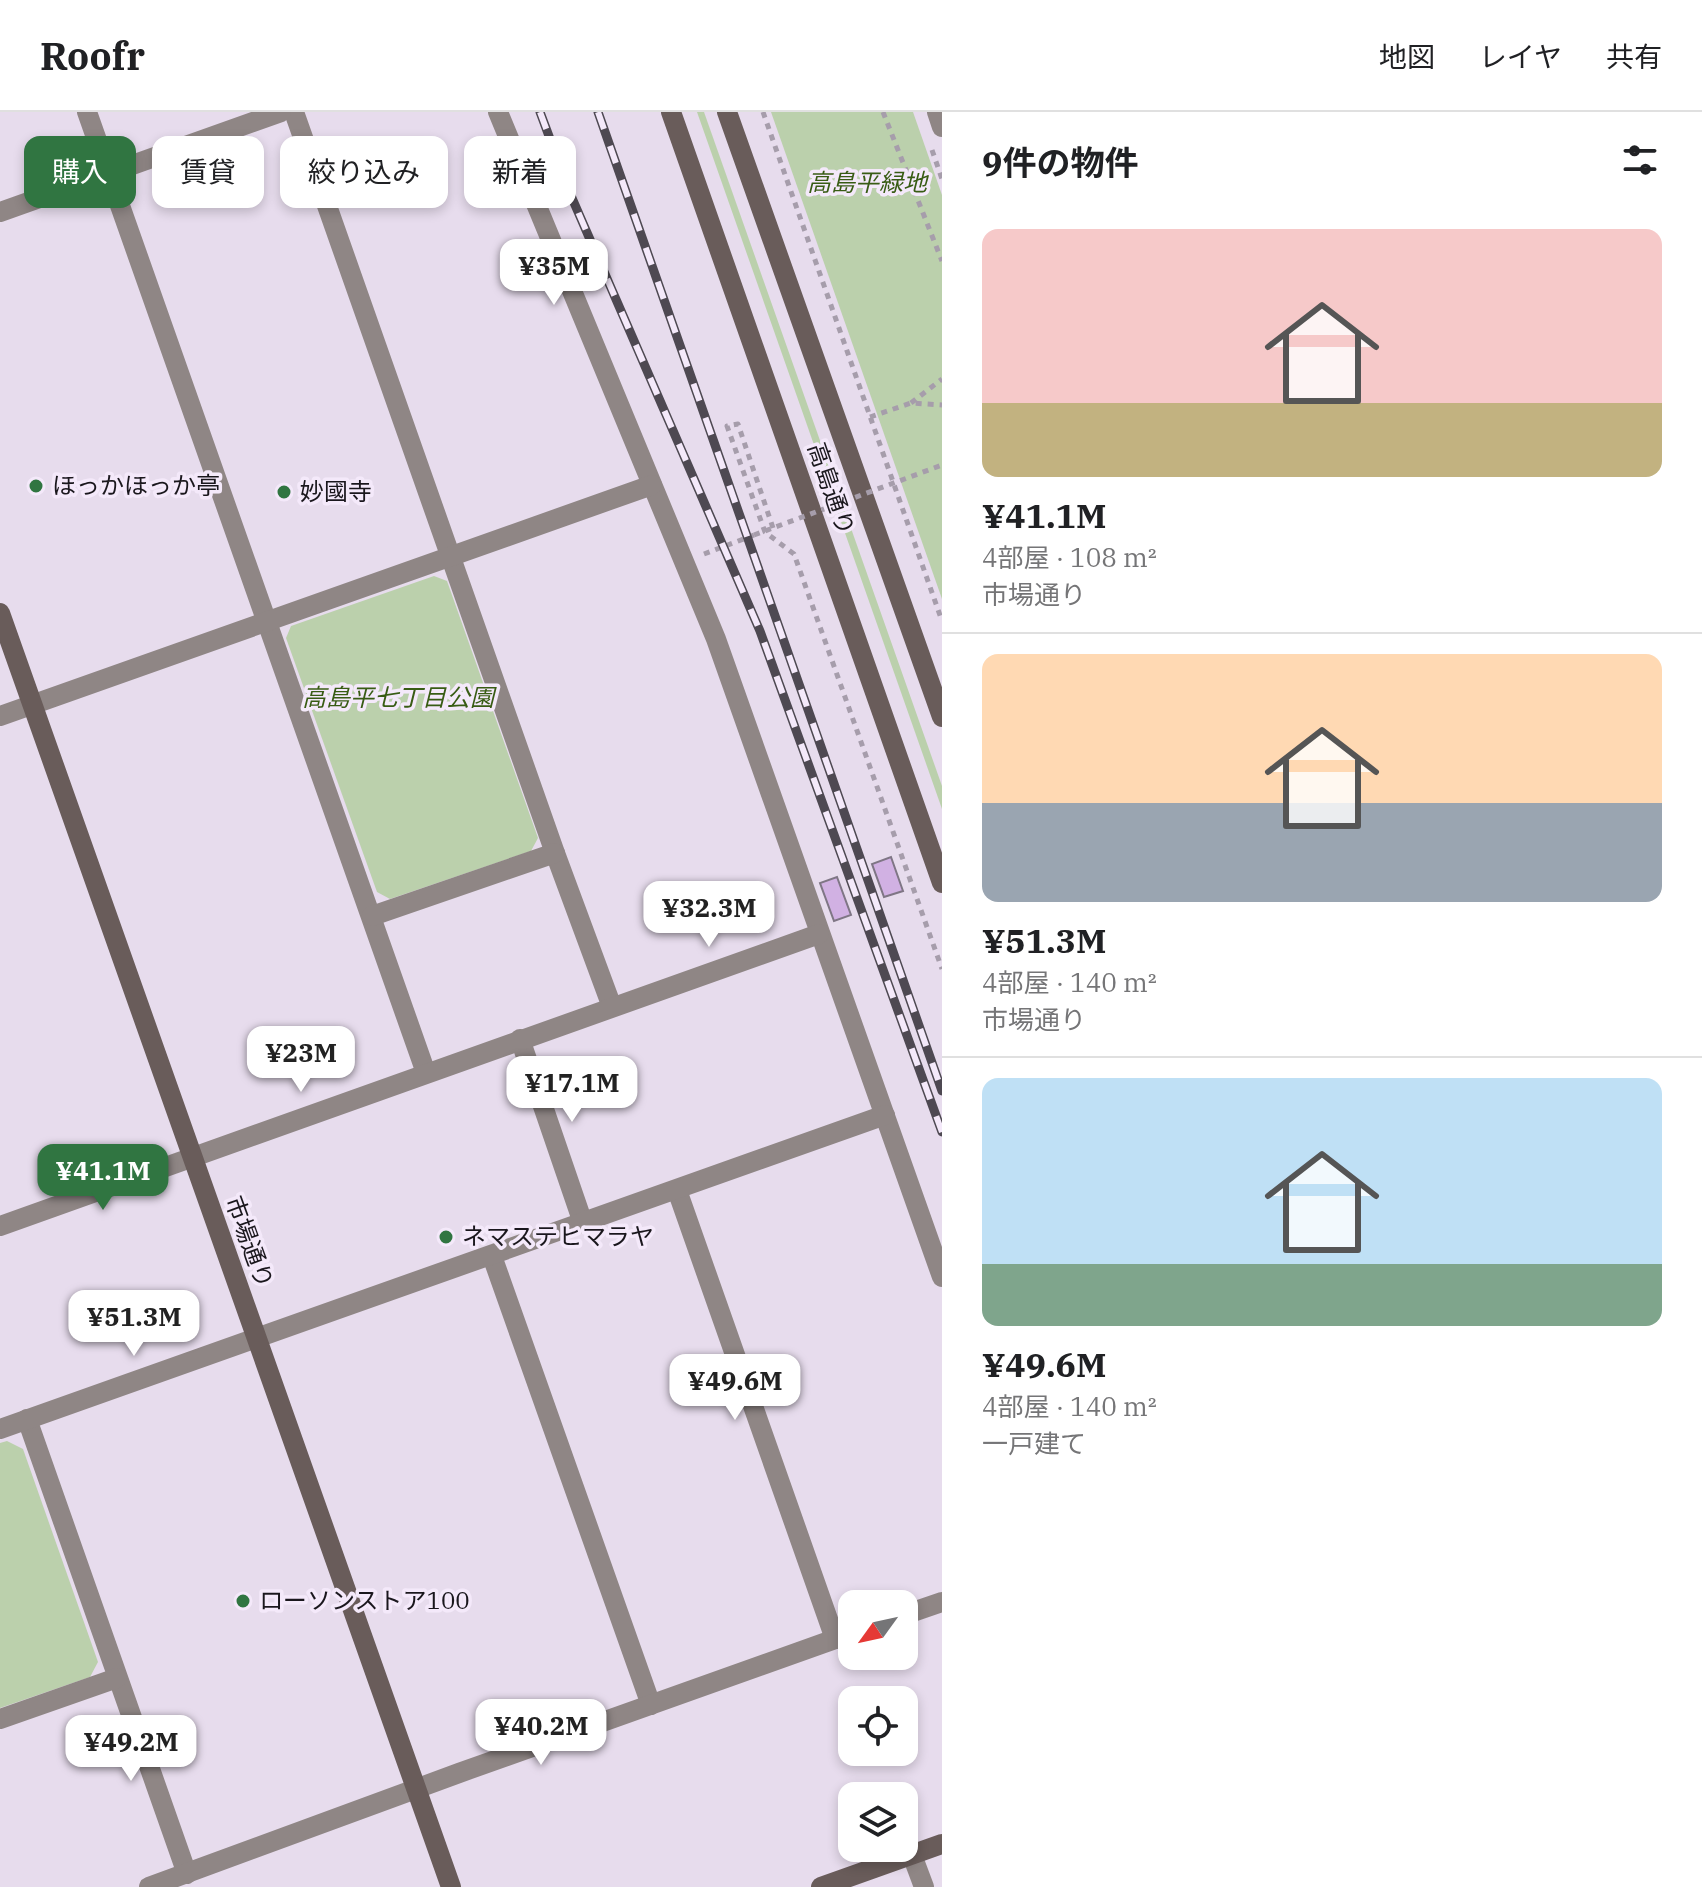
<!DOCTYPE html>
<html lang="ja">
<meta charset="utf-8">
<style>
:root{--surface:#fff;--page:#f2f2f2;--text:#202124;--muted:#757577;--line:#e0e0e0;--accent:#307541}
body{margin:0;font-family:"IBM Plex Serif","Noto Sans JP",serif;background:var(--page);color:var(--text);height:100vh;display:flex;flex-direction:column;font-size:30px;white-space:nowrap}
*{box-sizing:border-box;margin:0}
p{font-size:26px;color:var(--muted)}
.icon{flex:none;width:44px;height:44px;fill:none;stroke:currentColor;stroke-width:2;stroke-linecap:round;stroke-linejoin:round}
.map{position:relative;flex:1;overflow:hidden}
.sheet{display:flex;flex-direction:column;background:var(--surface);width:760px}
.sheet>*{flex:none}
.guide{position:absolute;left:24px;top:24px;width:760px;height:72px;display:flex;gap:16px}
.needle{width:52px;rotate:237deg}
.buttons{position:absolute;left:838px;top:1478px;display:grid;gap:16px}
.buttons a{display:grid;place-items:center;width:80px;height:80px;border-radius:16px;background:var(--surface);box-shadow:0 4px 12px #0003;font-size:40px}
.price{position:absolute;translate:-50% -68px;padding:0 18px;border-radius:16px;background:#fff;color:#222;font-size:26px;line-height:52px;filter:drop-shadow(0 2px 4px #0008)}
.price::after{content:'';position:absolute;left:50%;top:48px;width:24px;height:18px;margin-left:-12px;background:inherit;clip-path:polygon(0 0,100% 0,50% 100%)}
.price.selected{background:var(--accent);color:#fff}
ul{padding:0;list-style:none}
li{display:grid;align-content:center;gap:16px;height:424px;padding:0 40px}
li+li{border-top:2px solid var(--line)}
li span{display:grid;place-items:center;height:248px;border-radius:16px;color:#555}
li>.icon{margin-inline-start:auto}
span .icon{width:144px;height:144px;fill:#fffc;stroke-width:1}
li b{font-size:34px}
h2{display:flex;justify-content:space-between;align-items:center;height:96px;padding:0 40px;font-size:34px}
.pill{padding:0 28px;border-radius:16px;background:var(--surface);box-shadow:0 4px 12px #0003;font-size:28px;line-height:72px}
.pill.selected{background:var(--accent);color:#fff}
header{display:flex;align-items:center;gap:48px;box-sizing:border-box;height:112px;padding:0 40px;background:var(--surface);border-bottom:2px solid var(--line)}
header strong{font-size:38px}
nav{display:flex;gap:44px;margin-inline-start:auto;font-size:28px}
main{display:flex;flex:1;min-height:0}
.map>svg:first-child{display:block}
.green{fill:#bbd0ac}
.building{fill:#d1b1e3;stroke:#7f7685;stroke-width:2}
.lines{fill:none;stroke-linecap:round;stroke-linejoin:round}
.path{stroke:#a69dab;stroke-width:5;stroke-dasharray:6 6;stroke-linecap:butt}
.street{stroke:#8f8685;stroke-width:20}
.secondary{stroke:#695c5a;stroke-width:20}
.rail-casing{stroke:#4e4952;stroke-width:9}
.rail{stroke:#f4e9fa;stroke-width:6;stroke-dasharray:18;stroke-linecap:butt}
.path-bridge{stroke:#a69dab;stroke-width:5;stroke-dasharray:6 6;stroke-linecap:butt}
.poi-dot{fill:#307541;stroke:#f4e9fa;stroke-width:3}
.labels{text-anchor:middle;stroke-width:7;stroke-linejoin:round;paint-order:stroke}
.park-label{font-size:24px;font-style:italic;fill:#385c14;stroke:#f4e9fa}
.poi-label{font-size:24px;fill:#1a171d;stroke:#f4e9fa;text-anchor:start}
.street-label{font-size:24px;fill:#1a171d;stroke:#f4e9fa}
</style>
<header>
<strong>Roofr</strong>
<nav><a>地図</a><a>レイヤ</a><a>共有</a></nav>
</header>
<main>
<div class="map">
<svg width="942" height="1775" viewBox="0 0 942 1775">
<rect width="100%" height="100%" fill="#e7dced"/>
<g class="green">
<path d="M697 0H704L942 674V697Z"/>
<path d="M771 0H913L942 83V487Z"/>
<path d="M434 464 447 469 538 726 531 739 390 787 377 780 286 526 291 514Z"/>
<path d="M7 1329 23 1337 98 1550 90 1565 0 1596V1331Z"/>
</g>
<g class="building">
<path d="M891 745 903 779 884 785 872 752Z"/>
<path d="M837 765 851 803 834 809 820 771Z"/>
</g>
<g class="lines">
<g class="path">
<path d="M763 0 942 509"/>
<path d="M883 0 942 149"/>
<path d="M932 38 942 67"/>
<path d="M911 291 942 267"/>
<path d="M870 305 911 291 942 293"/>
<path d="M773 416 738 312 727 314 765 420 794 442 942 857"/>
<path d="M704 442 754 423"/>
</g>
<g class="street">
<path d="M87 0 426 961"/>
<path d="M294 0 555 741 612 895"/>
<path d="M498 0 716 527 942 1165"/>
<path d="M937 0 942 15"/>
<path d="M0 100 281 0"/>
<path d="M0 604 652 373"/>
<path d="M372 804 555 741"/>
<path d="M520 927 583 1111"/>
<path d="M677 1078 835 1527"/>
<path d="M0 1114 819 822"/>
<path d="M492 1144 651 1593"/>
<path d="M27 1307 187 1762"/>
<path d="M0 1317 885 1003"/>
<path d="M904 1503 942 1490"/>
<path d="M0 1607 117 1566"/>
<path d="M912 1743 924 1775"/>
<path d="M149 1775 459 1661 852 1521"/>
</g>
<g class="secondary">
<path d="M671 0 942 771"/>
<path d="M727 0 942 605"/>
<path d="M0 501 451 1775"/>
<path d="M821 1775 942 1732"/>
</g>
<defs>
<g id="rail">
<path d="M540 0 572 86 760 519 942 1020"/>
<path d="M598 0 942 979"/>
</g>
</defs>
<use href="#rail" class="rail-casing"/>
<use href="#rail" class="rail"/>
<path class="path-bridge" d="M754 423 942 353"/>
</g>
<g class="poi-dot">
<circle cx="36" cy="374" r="8"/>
<circle cx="284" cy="380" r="8"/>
<circle cx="446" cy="1125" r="8"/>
<circle cx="243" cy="1489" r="8"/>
</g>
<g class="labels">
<g class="park-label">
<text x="867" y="79">高島平緑地</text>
<text x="398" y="594">高島平七丁目公園</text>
</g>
<g class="poi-label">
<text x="52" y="382">ほっかほっか亭</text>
<text x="300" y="388">妙國寺</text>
<text x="462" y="1133">ネマステヒマラヤ</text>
<text x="259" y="1497">ローソンストア100</text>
</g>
<g class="street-label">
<text transform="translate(831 377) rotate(71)" y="8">高島通り</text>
<text transform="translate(249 1130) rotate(70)" y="8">市場通り</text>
</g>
</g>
</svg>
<div class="buttons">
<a><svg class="needle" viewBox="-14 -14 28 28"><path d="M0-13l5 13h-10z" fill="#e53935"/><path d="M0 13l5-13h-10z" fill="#757577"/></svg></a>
<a><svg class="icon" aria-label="locate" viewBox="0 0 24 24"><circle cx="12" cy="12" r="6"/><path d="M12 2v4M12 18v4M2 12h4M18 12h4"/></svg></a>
<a><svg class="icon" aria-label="layers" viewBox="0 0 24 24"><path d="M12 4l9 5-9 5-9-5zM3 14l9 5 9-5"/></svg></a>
</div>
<b class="price" style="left:554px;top:195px">¥35M</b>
<b class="price" style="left:709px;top:837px">¥32.3M</b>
<b class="price" style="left:301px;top:982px">¥23M</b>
<b class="price" style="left:572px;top:1012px">¥17.1M</b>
<b class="price selected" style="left:103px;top:1100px">¥41.1M</b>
<b class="price" style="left:134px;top:1246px">¥51.3M</b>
<b class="price" style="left:735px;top:1310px">¥49.6M</b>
<b class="price" style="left:541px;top:1655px">¥40.2M</b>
<b class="price" style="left:131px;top:1671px">¥49.2M</b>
<div class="guide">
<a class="pill selected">購入</a>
<a class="pill">賃貸</a>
<a class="pill">絞り込み</a>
<a class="pill">新着</a>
</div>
</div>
<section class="sheet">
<h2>9件の物件<svg class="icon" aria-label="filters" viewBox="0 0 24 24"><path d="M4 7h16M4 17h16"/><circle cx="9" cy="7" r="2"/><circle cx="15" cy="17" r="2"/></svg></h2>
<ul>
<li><span style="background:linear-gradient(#f6c9c9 70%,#c2b280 0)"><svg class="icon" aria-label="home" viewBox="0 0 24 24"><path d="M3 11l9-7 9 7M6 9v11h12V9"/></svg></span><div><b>¥41.1M</b><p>4部屋 · 108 m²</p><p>市場通り</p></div></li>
<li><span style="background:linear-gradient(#ffd9b3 60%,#9aa5b1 0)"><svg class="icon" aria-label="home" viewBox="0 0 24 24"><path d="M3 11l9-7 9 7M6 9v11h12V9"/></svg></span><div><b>¥51.3M</b><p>4部屋 · 140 m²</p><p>市場通り</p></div></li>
<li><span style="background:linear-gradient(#bfe0f5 75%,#7fa58c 0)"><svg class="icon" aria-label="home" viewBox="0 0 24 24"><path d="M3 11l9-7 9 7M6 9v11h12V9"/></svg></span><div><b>¥49.6M</b><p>4部屋 · 140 m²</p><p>一戸建て</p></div></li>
</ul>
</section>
</main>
